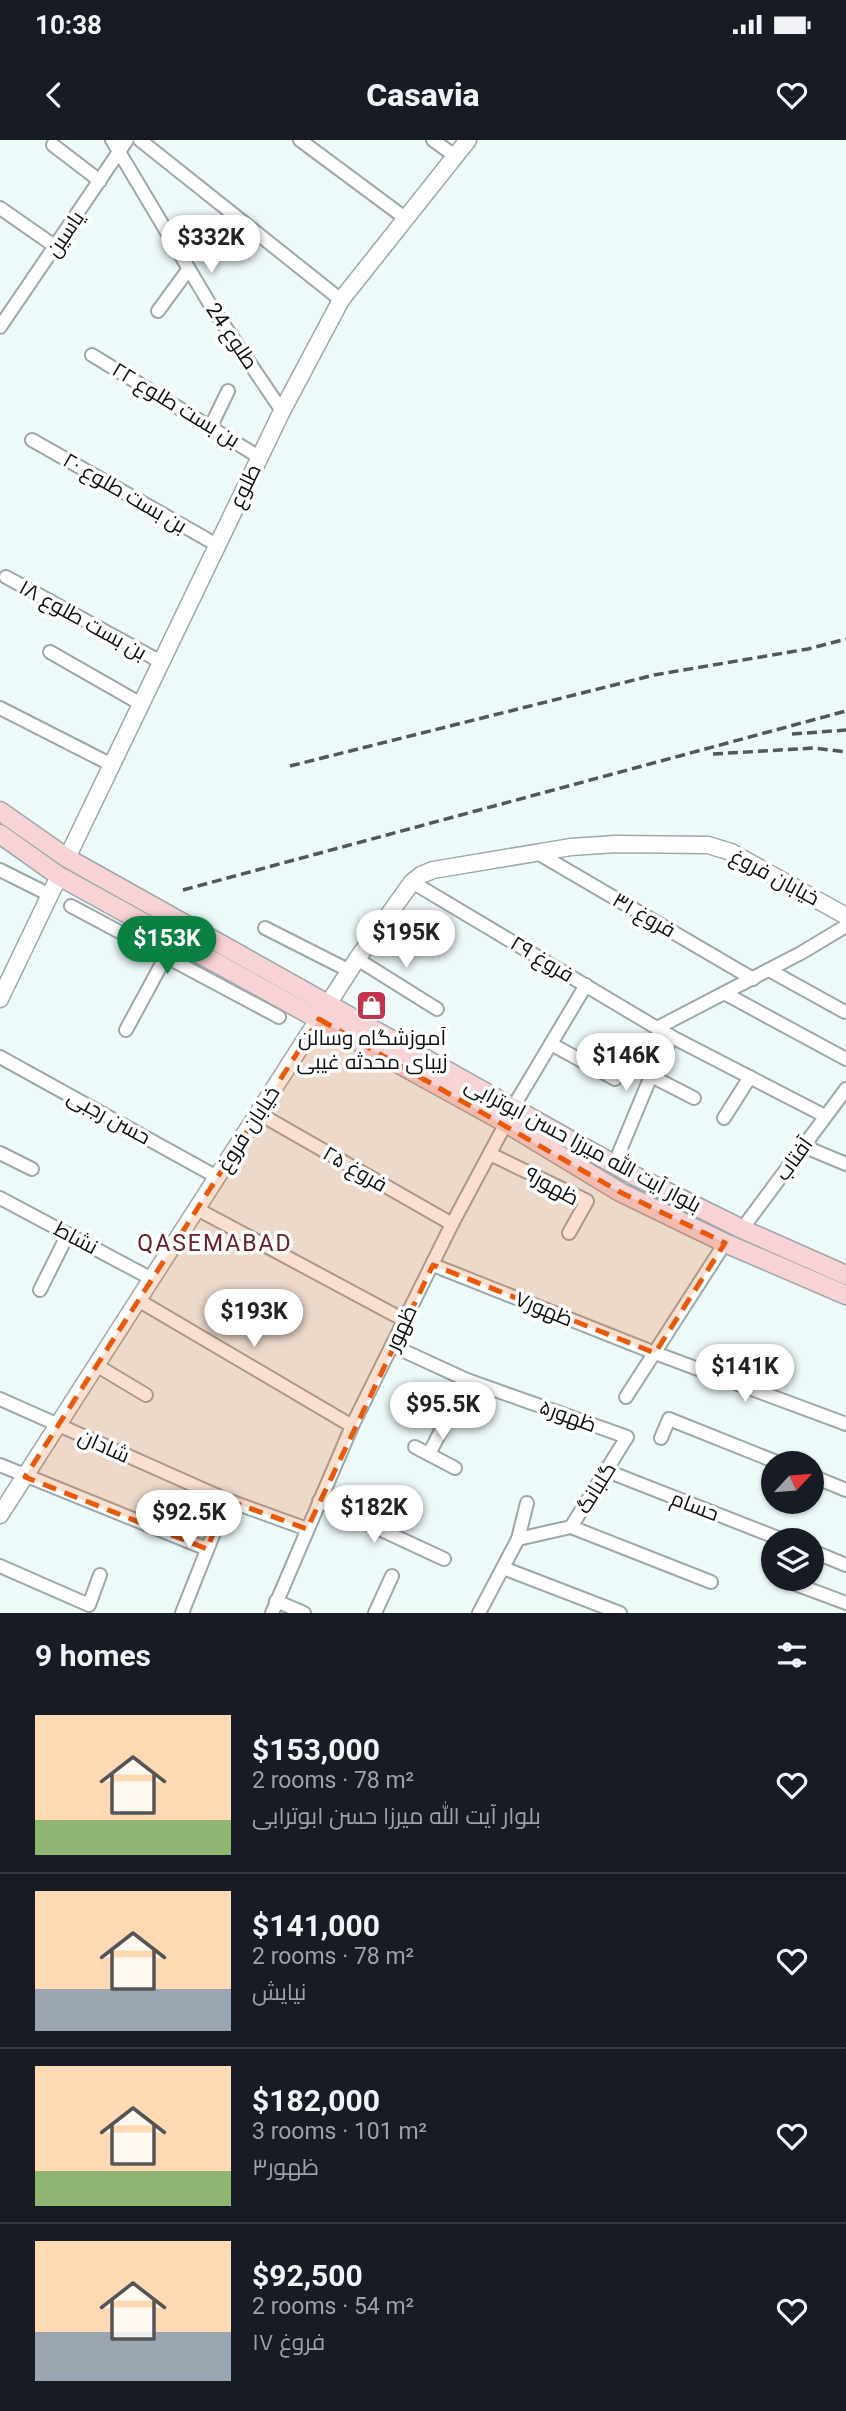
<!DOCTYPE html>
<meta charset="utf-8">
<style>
:root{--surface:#171b24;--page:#242831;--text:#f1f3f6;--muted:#9ea1a6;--line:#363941;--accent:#0b8043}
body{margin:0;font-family:Roboto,Cairo,sans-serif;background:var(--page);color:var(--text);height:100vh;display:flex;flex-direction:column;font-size:26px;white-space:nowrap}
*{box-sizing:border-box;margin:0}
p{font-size:23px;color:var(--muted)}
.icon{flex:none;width:38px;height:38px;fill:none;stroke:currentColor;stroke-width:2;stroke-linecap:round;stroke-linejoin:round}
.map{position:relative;height:1473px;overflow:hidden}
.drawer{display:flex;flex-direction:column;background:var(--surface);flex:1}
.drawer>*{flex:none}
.needle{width:46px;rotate:64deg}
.controls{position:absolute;left:761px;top:1311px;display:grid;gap:14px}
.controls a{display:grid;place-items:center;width:63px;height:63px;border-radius:50%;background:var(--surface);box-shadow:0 2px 5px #0004;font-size:35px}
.price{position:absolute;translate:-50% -60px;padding:0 16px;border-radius:24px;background:#fff;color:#222;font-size:23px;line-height:46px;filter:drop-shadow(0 2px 4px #0008)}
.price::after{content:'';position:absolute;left:50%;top:42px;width:21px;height:16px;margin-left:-10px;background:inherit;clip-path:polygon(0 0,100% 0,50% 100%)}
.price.selected{background:var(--accent);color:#fff}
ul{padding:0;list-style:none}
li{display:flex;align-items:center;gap:21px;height:175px;padding:0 35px}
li+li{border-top:2px solid var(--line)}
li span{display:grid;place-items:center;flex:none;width:196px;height:140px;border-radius:0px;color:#555}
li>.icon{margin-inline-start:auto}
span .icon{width:84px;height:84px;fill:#fffc;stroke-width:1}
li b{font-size:30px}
h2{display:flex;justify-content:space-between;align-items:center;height:84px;padding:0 35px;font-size:30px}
.status{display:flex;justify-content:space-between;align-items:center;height:49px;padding:0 35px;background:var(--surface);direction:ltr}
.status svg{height:19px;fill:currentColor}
header{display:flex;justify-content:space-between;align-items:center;height:91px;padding:0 35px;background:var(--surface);font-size:32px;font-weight:800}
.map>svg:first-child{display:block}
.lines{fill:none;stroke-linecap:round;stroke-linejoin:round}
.minor-casing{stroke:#9ea8a9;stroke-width:16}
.tertiary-casing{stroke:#9ea8a9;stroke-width:19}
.secondary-casing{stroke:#9ea8a9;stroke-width:21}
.minor{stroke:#fff;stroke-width:12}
.tertiary{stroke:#fff;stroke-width:16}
.secondary{stroke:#f8d3d6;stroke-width:18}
.rail{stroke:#515858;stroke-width:3.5;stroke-dasharray:10 5;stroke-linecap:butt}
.marked{fill:#e8590c;fill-opacity:0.2;stroke:#e8590c;stroke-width:5;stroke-dasharray:14 9;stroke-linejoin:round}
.labels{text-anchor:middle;stroke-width:7;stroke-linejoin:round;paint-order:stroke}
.street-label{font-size:21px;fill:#0c1010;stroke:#fff}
.poi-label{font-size:21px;fill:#0c1010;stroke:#fff}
.neighbourhood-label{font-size:23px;letter-spacing:2px;fill:#662029;stroke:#fff}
</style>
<div class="status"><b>10:38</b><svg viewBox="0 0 49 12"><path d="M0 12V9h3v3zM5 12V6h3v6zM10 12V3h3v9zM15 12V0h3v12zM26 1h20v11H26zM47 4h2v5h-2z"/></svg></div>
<header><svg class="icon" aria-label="back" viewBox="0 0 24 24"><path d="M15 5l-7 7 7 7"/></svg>Casavia<svg class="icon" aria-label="heart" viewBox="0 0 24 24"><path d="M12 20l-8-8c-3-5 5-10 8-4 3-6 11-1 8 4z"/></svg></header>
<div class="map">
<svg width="846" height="1473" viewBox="0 0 846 1473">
<rect width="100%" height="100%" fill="#eef9fa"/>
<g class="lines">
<defs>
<g id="minor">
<path d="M112 0 211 166 282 271"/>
<path d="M140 0 341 160"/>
<path d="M300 0 405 78"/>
<path d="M433 0 455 16"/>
<path d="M53 5 100 41"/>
<path d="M0 68 56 107"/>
<path d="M158 171 188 130"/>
<path d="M0 187 127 0"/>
<path d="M92 215 259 317"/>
<path d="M211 286 228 251"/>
<path d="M32 300 217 405"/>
<path d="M6 437 161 522"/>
<path d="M50 512 141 564"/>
<path d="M0 568 112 625"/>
<path d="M536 712 753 839"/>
<path d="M0 730 50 755"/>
<path d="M412 742 672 897 825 976"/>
<path d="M71 766 279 877"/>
<path d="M265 788 350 831"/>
<path d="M357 819 437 869"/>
<path d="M769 830 845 872"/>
<path d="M724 853 846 919"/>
<path d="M657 888 801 813 846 786"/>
<path d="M126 890 166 816"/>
<path d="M551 904 615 939"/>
<path d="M0 917 217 1037"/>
<path d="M651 936 694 958"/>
<path d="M512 969 586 845"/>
<path d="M258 973 452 1084"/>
<path d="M724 978 750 937"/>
<path d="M803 1006 846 1024"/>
<path d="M0 1013 32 1029"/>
<path d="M490 1014 587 1061 569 1093"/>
<path d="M614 1025 651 936 672 897"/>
<path d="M0 1058 152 1139"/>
<path d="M197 1069 404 1180"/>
<path d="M742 1089 846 949"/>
<path d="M433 1125 655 1213 846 1284"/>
<path d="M40 1150 68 1094"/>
<path d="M138 1160 352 1286"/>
<path d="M393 1206 467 1240 627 1297 571 1387 518 1399 479 1473"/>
<path d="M96 1225 146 1255"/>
<path d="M626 1257 725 1103"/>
<path d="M0 1259 227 1360 307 1389"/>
<path d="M661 1298 669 1279 779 1323"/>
<path d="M415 1307 455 1328"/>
<path d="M429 1314 467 1240"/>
<path d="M0 1325 207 1409"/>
<path d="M607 1331 783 1400"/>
<path d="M812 1336 846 1350"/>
<path d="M319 1361 444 1419"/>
<path d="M571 1387 711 1442"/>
<path d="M518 1399 527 1363"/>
<path d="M812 1411 846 1425"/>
<path d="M0 1426 89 1465 100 1435"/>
<path d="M503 1428 620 1473"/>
<path d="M779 1438 846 1463"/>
<path d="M276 1461 304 1473"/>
<path d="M182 1473 227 1360"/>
<path d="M272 1473 352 1286 452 1084 506 983"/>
<path d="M375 1473 392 1436"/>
</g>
<g id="tertiary">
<path d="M67 718 282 271 341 160 468 0"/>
<path d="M0 859 59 736"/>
<path d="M0 1375 357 819 412 742 421 735 433 730 571 707 616 704 708 705 731 712 846 776"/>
</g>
<g id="secondary">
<path d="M0 671 67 718 633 1035 742 1089 846 1135"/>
<path d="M0 694 59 736 506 983 620 1052 725 1103 846 1155"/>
</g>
</defs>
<use href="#minor" class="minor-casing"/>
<use href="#tertiary" class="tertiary-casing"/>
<use href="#secondary" class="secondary-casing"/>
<use href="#minor" class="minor"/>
<use href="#tertiary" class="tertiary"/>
<use href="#secondary" class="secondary"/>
<g class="rail">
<path d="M792 594 846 590"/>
<path d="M713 614 814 608 846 612"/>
<path d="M290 626 654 535 808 509 846 499"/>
<path d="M183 750 846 571"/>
</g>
</g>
<path class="marked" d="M319 879 620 1052 725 1103 655 1213 433 1125 307 1389 227 1360 207 1409 25 1337Z"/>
<defs>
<symbol id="shop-square" viewBox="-11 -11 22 22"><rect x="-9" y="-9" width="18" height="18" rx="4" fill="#c3334b" stroke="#fff"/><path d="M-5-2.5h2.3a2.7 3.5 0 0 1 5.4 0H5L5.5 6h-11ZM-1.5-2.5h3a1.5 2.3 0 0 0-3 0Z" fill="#fff"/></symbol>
</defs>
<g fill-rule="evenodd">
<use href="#shop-square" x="354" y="848" width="35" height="35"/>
</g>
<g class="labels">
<g class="street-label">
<text transform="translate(65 94) rotate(-56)" y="7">یاسین</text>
<text transform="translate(232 196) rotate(56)" y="7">طلوع 24</text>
<text transform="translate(176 265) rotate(31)" y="7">بن بست طلوع ۲۲</text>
<text transform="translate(245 346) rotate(-64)" y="7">طلوع</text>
<text transform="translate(125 353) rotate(30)" y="7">بن بست طلوع ۲۰</text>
<text transform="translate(83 480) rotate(29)" y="7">بن بست طلوع ۱۸</text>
<text transform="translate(775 737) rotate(28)" y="7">خیابان فروغ</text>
<text transform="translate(644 775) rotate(30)" y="7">فروغ ۳۱</text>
<text transform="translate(542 819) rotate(31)" y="7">فروغ ۲۹</text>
<text transform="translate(109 977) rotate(29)" y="7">حسن رجبی</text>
<text transform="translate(248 989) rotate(-57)" y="7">خیابان فروغ</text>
<text transform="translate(583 1005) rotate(28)" y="7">بلوار آیت الله میرزا حسن ابوترابی</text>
<text transform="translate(794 1019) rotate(-54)" y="7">آفتاب</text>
<text transform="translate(355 1029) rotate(30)" y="7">فروغ ۲۵</text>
<text transform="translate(552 1046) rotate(29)" y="7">ظهور۹</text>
<text transform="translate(76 1098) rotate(28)" y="7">نشاط</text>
<text transform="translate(544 1169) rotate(22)" y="7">ظهور۷</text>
<text transform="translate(401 1188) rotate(-65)" y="7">ظهور</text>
<text transform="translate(568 1276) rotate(20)" y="7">ظهور۵</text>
<text transform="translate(104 1306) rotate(24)" y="7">شادان</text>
<text transform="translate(596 1348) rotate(-58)" y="7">گلبانگ</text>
<text transform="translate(695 1366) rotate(21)" y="7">حسام</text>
</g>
<g class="poi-label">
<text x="372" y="905">آموزشگاه وسالن<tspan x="372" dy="24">زیبای محدثه غیبی</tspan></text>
</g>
<g class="neighbourhood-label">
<text x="215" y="1111">QASEMABAD</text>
</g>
</g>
</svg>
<div class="controls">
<a><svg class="needle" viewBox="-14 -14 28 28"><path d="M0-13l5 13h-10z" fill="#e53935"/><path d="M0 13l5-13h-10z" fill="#9ea1a6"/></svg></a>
<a><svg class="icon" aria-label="layers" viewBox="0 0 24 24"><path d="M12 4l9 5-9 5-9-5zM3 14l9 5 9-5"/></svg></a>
</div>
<b class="price" style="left:211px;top:135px">$332K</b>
<b class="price" style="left:406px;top:830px">$195K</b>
<b class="price selected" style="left:167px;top:836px">$153K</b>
<b class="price" style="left:626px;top:953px">$146K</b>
<b class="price" style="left:254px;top:1209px">$193K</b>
<b class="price" style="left:745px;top:1264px">$141K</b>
<b class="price" style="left:443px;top:1302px">$95.5K</b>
<b class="price" style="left:374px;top:1405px">$182K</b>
<b class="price" style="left:189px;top:1410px">$92.5K</b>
</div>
<section class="drawer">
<h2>9 homes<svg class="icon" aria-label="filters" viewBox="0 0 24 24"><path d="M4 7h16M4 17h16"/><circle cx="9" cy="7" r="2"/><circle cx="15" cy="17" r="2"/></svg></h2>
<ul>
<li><span style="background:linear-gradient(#ffd9b3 75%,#8fb573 0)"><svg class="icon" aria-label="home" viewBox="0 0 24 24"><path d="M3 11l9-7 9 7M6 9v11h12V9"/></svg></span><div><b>$153,000</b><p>2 rooms · 78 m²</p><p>بلوار آیت الله میرزا حسن ابوترابی</p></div><svg class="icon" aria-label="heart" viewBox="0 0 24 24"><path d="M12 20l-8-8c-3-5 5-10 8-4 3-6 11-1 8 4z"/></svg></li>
<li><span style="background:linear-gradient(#ffd9b3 70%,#9aa5b1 0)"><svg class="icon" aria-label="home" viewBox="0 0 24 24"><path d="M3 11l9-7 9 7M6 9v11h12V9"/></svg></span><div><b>$141,000</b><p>2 rooms · 78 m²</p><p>نيايش</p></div><svg class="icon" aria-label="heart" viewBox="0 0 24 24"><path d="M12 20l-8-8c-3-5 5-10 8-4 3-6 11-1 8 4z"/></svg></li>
<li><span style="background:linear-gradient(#ffd9b3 75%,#8fb573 0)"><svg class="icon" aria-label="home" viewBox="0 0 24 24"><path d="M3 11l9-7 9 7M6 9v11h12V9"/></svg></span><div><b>$182,000</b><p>3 rooms · 101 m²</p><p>ظهور۳</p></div><svg class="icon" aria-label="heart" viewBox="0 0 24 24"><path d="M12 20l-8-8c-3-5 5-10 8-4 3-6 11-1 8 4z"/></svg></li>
<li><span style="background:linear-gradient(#ffd9b3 65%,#9aa5b1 0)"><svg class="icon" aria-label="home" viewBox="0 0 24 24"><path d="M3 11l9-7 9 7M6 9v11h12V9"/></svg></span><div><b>$92,500</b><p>2 rooms · 54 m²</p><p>فروغ ۱۷</p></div><svg class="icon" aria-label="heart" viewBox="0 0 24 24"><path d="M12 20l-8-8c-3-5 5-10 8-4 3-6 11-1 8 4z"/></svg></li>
</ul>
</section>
